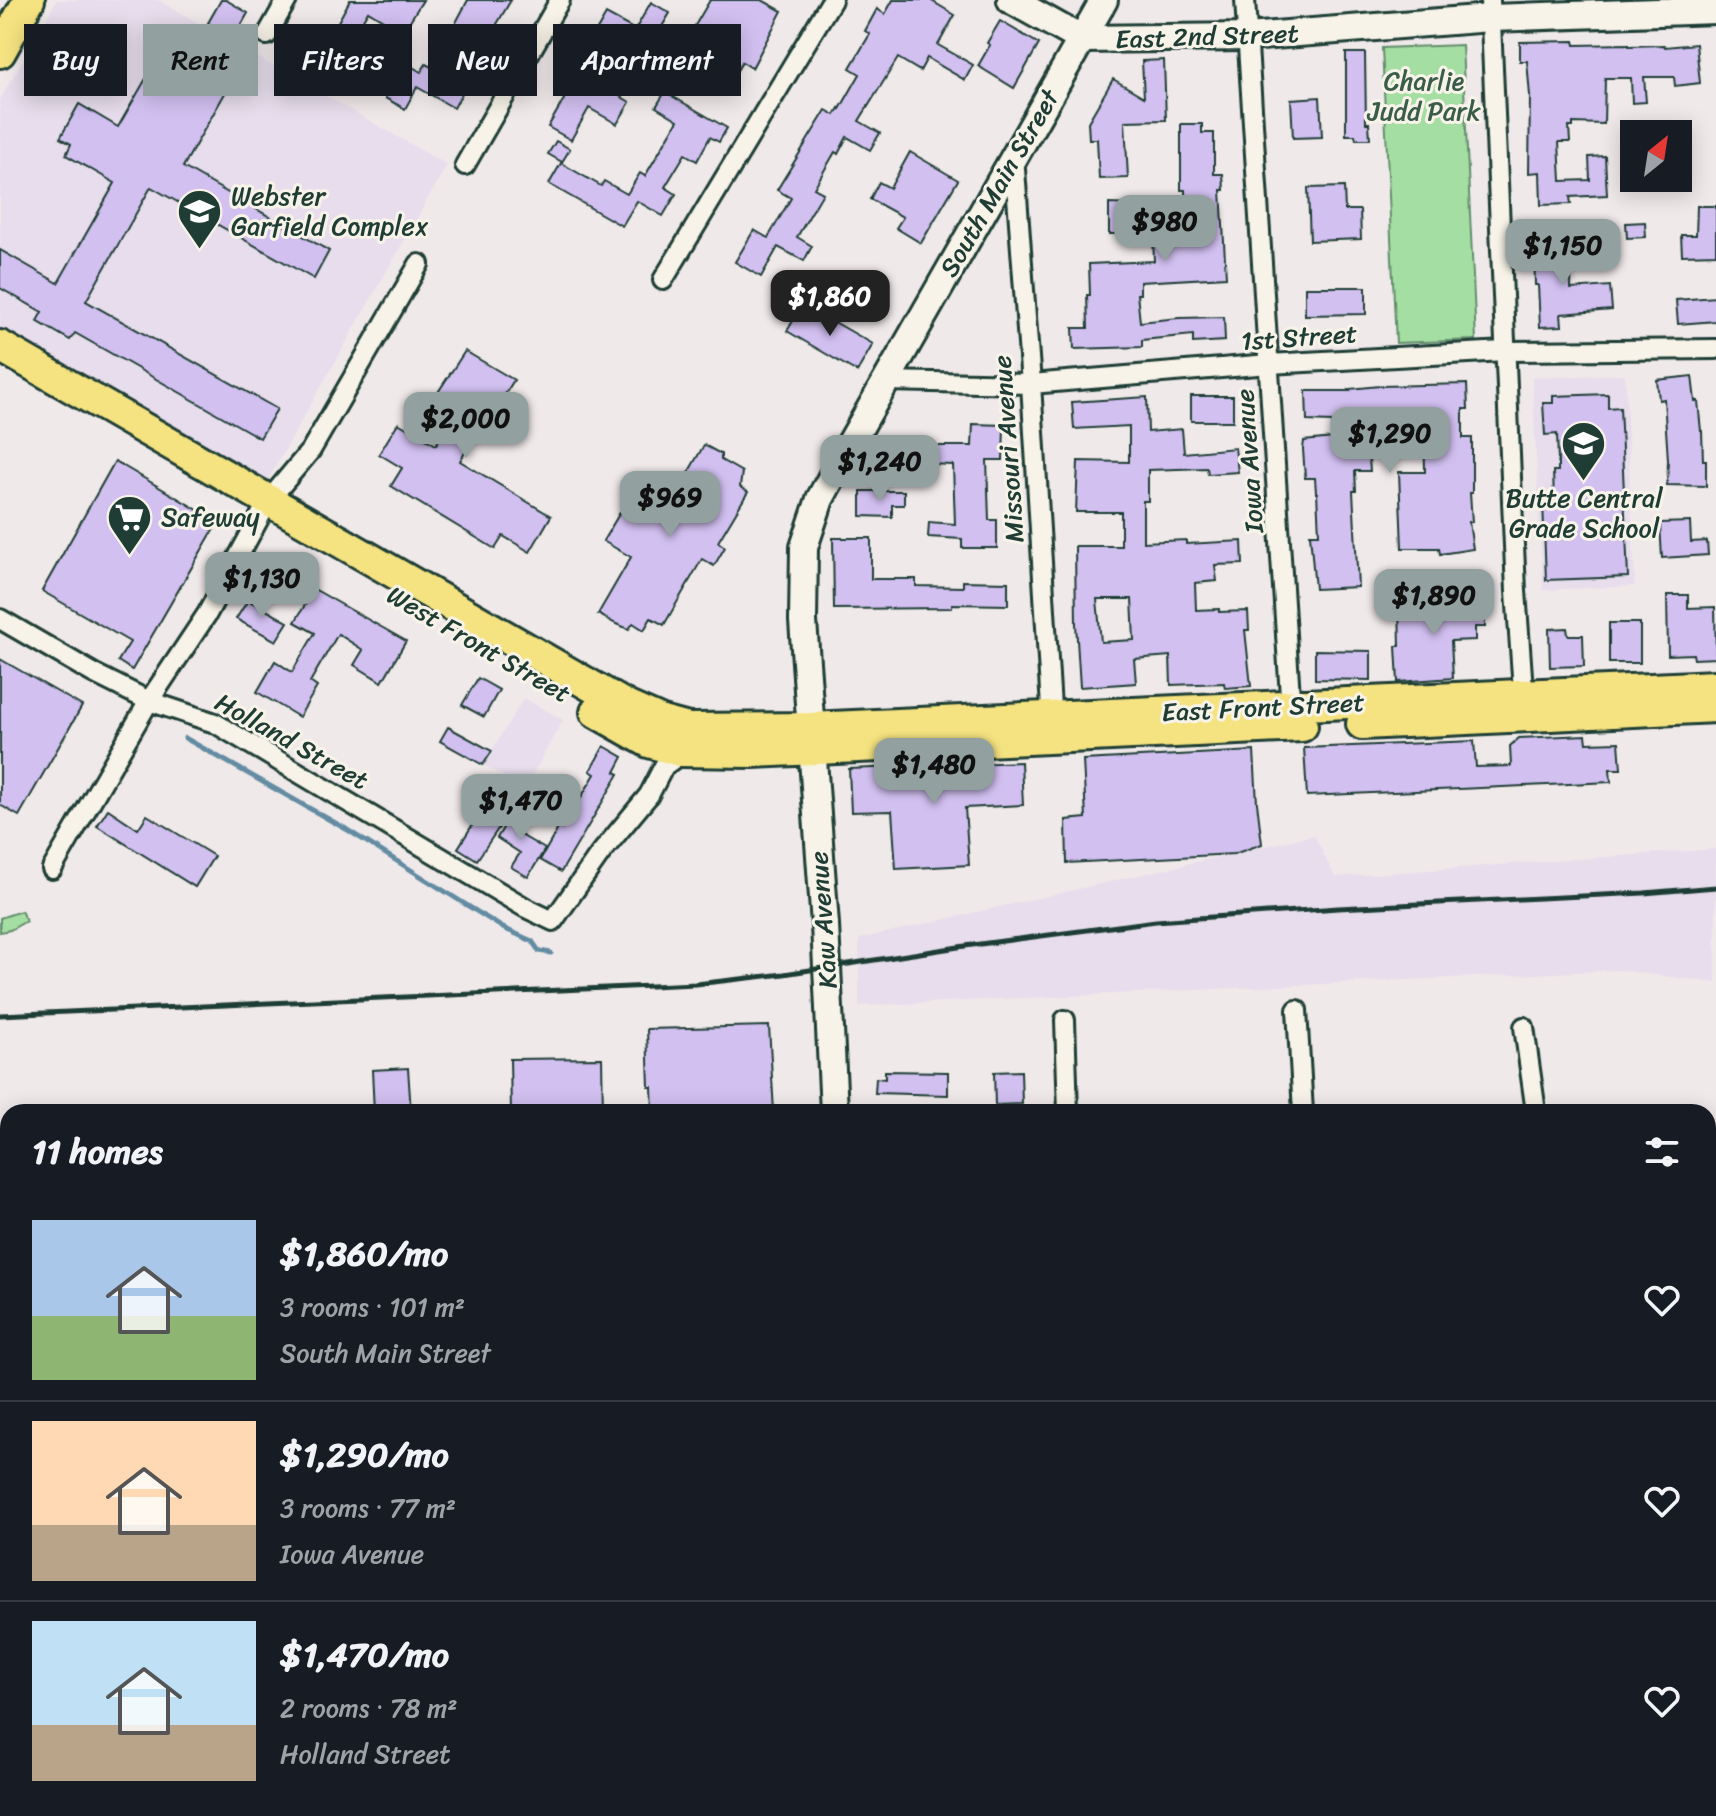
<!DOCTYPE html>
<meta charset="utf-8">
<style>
:root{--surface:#171b24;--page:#242831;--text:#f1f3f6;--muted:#9ea1a6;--line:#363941;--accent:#92a19f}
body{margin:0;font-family:Sriracha,sans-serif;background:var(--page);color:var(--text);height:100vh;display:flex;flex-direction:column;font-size:30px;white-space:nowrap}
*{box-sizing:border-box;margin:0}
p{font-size:26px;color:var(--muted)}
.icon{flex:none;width:44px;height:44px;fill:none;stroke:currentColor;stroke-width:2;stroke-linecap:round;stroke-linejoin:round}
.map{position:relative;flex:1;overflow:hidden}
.details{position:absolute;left:0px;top:1104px;width:1716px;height:712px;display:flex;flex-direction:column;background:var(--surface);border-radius:24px 24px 0 0;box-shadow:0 4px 20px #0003}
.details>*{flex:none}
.top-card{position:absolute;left:24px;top:24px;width:800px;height:72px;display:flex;gap:16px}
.needle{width:52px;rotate:30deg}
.controls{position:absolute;left:1620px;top:120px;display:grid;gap:16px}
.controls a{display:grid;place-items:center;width:72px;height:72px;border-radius:0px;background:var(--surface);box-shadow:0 4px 20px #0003;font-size:40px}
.price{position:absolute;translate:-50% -68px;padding:0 18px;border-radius:16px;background:var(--accent);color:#111;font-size:26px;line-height:52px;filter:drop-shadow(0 2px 4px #0008)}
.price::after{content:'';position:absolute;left:50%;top:48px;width:24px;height:18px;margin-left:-12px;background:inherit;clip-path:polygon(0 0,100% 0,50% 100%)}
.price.active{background:#222;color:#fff}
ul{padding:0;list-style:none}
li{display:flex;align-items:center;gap:24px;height:200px;padding:0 32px}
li+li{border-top:2px solid var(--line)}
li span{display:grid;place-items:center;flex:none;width:224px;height:160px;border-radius:0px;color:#555}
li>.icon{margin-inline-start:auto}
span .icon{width:96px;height:96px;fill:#fffc;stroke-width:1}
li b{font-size:34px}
h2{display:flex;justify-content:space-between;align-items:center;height:96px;padding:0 32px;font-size:34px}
.pill{padding:0 28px;border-radius:0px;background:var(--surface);box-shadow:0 4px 20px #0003;font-size:28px;line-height:72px}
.pill.active{background:var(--accent);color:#111}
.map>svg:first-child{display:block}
.built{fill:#e7ddec}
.green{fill:#a5dea3;stroke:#628e6c;stroke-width:2}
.water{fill:#92c0ec;stroke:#648ca2;stroke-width:2}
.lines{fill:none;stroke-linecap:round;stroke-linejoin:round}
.stream{stroke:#648ca2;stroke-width:5}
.building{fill:#d2c0f1;stroke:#1f3d34;stroke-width:2;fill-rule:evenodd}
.street-casing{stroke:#1f3d34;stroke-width:24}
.secondary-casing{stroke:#1f3d34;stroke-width:32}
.primary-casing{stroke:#1f3d34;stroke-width:36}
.street{stroke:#f7f3e8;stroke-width:18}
.secondary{stroke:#f7f3e8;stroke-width:26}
.primary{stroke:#f5e381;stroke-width:30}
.rail{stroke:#1f3d34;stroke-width:5}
.labels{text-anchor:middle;stroke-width:6;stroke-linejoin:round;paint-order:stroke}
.street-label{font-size:26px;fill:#1f3d34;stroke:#f7f3e8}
.park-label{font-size:26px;fill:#3a5d4a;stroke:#f7f3e8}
.poi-label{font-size:26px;fill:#1f3d34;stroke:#f7f3e8;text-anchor:start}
</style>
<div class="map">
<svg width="1716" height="1816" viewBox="0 0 1716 1816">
<rect width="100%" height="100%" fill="#f0e9ea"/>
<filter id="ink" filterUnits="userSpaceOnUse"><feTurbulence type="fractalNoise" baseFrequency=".0125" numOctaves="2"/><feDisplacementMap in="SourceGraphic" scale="16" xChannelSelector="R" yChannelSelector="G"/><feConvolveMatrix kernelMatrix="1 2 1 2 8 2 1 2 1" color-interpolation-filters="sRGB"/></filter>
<g filter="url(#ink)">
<g class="built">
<path d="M57 0H158L447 165 265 485 0 334V100Z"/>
<path d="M1625 374 1635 586 1543 590 1532 378Z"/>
<path d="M524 698 563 720 525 788 483 765Z"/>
<path d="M1314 835 1335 877 1716 849V983L1618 970 859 1006V939Z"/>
</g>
<g class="green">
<path d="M1462 45 1476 340 1396 343 1382 48Z"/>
<path d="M21 911 26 921 10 930 0 932V918Z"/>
</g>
<path class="water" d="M1716 1201V1277L1708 1275V1202Z"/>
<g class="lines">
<g class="stream">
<path d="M185 738 346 829 503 928 532 941 539 951 551 953"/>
<path d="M0 1307 8 1313"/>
<path d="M0 1665 8 1681"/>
<path d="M74 1808 79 1816"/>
<path d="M906 1808 934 1816"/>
</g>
</g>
<g class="building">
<path d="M221 0H226L248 13 234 38 208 23Z"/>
<path d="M350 0H423L403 32 368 11 350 42 333 31Z"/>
<path d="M468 0H511L476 60 445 43Z"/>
<path d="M710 0H762L782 11 752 68 742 62 723 95 686 74 705 42 690 34Z"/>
<path d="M893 0H930L955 15 938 45 973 65 965 80 927 58 920 71 898 58 859 121 880 133 870 150 847 137 838 154 835 152 814 188 823 193 797 237 812 246 804 261 778 247 761 277 735 262 754 230 768 238 791 198 777 190 826 110 835 115 839 108 840 109 860 74 850 68 870 34 865 31 877 9 885 14Z"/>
<path d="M651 2 670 13 647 52 640 47 633 58 594 35 606 14 635 30Z"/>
<path d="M1000 21 1039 44 1014 88 978 66 990 45 987 43Z"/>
<path d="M1574 41 1575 45 1629 44V46L1664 45 1665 47 1696 44 1700 83 1675 86 1674 77H1644L1646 102 1632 103 1631 78H1605L1604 124 1573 123V127H1569L1570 142H1559L1561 181 1590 180 1589 157 1605 156 1607 195 1570 197 1571 204 1541 205 1540 172 1529 173 1530 96 1527 61H1520V42Z"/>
<path d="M364 48 400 69 404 62 421 72 426 64 466 86 454 108 417 87 405 109 385 98 388 91 352 70Z"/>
<path d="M162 51 228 88 183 167 329 251 314 279 151 187 86 301 277 409 260 438 75 333 70 340 37 321 42 312 0 288V250L58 283 115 183 66 155 71 144 60 138 79 104 118 127Z"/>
<path d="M1346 53H1365L1366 123H1369L1370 139H1356L1355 135H1346Z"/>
<path d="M1164 60 1166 120 1125 121 1128 178 1099 179 1097 139H1089L1088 122 1113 79 1144 97 1142 61Z"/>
<path d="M577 67 608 85 606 88 630 102 617 124 589 108 571 140 548 127 567 94 563 91Z"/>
<path d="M665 92 727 128 719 142 710 137 697 161 685 154 665 187 676 194 663 216 637 201 622 226 549 184 561 163 601 186 604 181 627 194 640 173 645 176 678 120 656 107Z"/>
<path d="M1320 97 1322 137 1293 138 1291 99Z"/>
<path d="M1181 124H1202V133H1214V174H1223L1224 190H1221L1226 277 1140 282V294H1137L1140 322 1179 318 1224 317 1225 341 1193 343V335L1142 340V347L1074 349 1073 328H1088L1087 295H1090L1089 264 1154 261 1153 237 1186 235 1185 190H1181Z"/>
<path d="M556 141 570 149 562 162 548 154Z"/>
<path d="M910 152 958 180 921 243 896 228 903 217 870 199 879 182 890 188Z"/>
<path d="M1344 187 1345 210H1360L1361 239 1310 241 1308 188Z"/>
<path d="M1109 204 1134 205V234H1109Z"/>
<path d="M1697 206H1716V254L1682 255 1681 235H1696Z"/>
<path d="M1645 222 1646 237 1627 238 1626 223Z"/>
<path d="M1534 245H1572L1571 289 1610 286 1612 310 1561 314 1562 326 1540 327 1538 285H1535Z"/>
<path d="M1305 287H1366V314L1305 315Z"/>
<path d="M1716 297V321L1678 324 1676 300Z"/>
<path d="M803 304 873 344 857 372 787 331Z"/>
<path d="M465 351 514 380 502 399 518 409 512 420 516 422 503 444 478 430 460 461 551 516 530 552 503 536 495 549 391 486 402 468 379 454 398 423 436 445 453 416 431 403Z"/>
<path d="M1692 376 1695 401H1698L1701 431H1702L1703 460H1706V486L1667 485 1668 460 1664 399 1659 400 1657 380Z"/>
<path d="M1467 384 1468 409H1463V438H1472V493H1470L1472 522H1469L1473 549 1440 554 1439 548H1402L1399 472H1425L1424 412 1395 414V411L1348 415 1349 446 1368 445 1370 471H1355L1356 491H1353L1358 587 1315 589 1310 534H1319L1317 493H1316L1315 478H1305L1303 449 1304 441 1333 438 1332 422 1307 421 1306 391H1350L1349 389 1380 386Z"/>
<path d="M1608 394V408L1620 407 1628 577 1546 580 1543 501 1554 500 1553 471H1558V461L1557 434 1545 435 1543 403H1553V396Z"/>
<rect x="1191" y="396" width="42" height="25"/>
<path d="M1147 397 1148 432 1182 429 1184 453 1235 448 1238 472 1208 474 1207 468 1148 470V501H1143V542L1186 540V544L1242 541 1243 564 1215 565 1217 581 1195 583 1196 610 1219 609V612L1248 611 1249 630H1245L1251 686 1225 688 1224 683 1171 685 1170 656 1134 659 1136 683 1080 687 1076 624 1075 546H1121V512H1076L1078 461 1129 462V426L1074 429 1072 402ZM1097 599H1132L1134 640 1101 642Z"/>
<path d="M973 424 1004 425 1003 460H987L989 520H997V548H962V539L928 537 929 522 955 524 953 465 928 464V446H972Z"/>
<path d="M897 437 914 447 904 464 887 455Z"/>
<path d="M704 445 721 454V460L742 472 740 487 748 492 718 542 725 547 714 566 702 559 664 625 651 618 644 630 633 623 629 629 616 624 598 614 631 557 603 541 640 479 673 499Z"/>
<path d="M115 461 218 522 132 670 118 661 130 642 42 591Z"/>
<path d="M861 491H904V505H892V517L861 516Z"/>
<path d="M1690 522 1691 542 1707 541 1708 555 1662 558 1660 523Z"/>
<path d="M833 538H871V579H916V586L963 587V581L1008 582V605L952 604V608L834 609Z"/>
<path d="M314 589 406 641 382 682 354 665 363 650 338 634 310 682 317 687 299 717 257 692 275 661 292 672 315 633 295 622Z"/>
<path d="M1667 595H1688V608L1715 607 1716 658 1694 659 1693 654 1668 655Z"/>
<path d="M248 600 288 622 276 641 236 619Z"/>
<path d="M1427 600H1447V604L1484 602 1485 627H1475V640L1451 641 1453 678 1398 682 1396 646H1400L1399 604 1427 603Z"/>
<rect x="1609" y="623" width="31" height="40"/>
<path d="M1567 628 1568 635H1583L1584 666 1550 667 1549 629Z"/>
<path d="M1315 650 1371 651V680L1315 679Z"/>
<path d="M0 659 82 706 19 816 0 805Z"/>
<path d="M478 678 499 690 484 717 462 705Z"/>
<path d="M448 727 492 751 483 765 440 741Z"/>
<path d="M1586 735 1587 743 1619 742 1621 769H1610L1611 782 1307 796 1304 748 1474 741 1476 767 1511 766 1510 746 1519 738Z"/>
<path d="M604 746 623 757 615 772 619 774 561 872 540 860 559 827 562 829 595 774 590 771Z"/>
<path d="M1254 751 1257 803 1262 844 1234 854 1067 863 1066 820 1086 818 1083 760Z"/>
<path d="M1021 762 1023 805 965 808 969 865 896 869 892 811 851 812 849 769Z"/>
<path d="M517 805 532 813 519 834 545 849 528 877 511 867 520 853 497 838Z"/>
<path d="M108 809 138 829 147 815 214 856 195 887 97 826Z"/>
<path d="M480 813 500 826 477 860 458 848Z"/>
<path d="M769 1026 774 1112H653L652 1087H649L647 1029Z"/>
<path d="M602 1058 603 1112H511L510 1059Z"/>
<path d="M408 1068 411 1112H374L372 1070Z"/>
<path d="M885 1071 948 1072V1095L875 1093 876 1078 885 1079Z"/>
<path d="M1021 1071 1022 1104 995 1105 994 1072Z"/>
</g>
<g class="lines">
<defs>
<g id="street">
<path d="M1245 0 1291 712"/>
<path d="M1490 0 1516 591 1524 704"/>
<path d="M267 35 287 0"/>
<path d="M1014 156 1031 384 1052 724"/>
<path d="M465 165 560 0"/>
<path d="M663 280 832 0"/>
<path d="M885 381 1031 384 1269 364 1505 351 1716 349"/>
<path d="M0 619 93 673 149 701 215 723 526 908 553 921 600 854 649 795 664 766 685 751V748"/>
<path d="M52 869 149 701 207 614 269 500 311 450 419 264"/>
<path d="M1297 1010 1303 1112"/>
<path d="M1065 1020 1068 1112"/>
<path d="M1524 1027 1536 1112"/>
<path d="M1708 1347H1716"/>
<path d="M1708 1700 1716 1683"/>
<path d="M1328 1808 1332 1816"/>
<path d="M1395 1816 1400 1808"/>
<path d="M1640 1816 1643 1808"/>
</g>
<g id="secondary">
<path d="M1011 0 1081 39 1248 37 1490 18 1716 10"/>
<path d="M834 1112 825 925 803 621 804 547 820 499 841 460 1104 0"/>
<path d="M0 1486 8 1491"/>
<path d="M753 1808 785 1816"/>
<path d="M861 1808 862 1816"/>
</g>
<g id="primary">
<path d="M0 52 29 0"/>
<path d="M0 346 628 707 662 722 688 729 810 728 1716 686"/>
<path d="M596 712 649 742 680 751 753 752 1302 726"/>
<path d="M1362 724 1716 707"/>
</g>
</defs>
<use href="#street" class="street-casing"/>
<use href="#secondary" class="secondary-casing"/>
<use href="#primary" class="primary-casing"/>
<use href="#street" class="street"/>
<use href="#secondary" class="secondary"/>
<use href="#primary" class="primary"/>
<path class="rail" d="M0 1015 696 984 784 974 965 946 1156 921 1338 908 1644 893 1716 887"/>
</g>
</g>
<defs>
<symbol id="school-pin" viewBox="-11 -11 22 30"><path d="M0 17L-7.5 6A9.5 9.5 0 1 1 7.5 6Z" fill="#1f3d34" stroke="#f7f3e8"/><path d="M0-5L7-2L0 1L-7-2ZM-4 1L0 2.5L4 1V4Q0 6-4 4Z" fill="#fff"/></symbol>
<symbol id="supermarket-pin" viewBox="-11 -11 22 30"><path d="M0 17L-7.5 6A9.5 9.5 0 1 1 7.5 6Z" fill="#1f3d34" stroke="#f7f3e8"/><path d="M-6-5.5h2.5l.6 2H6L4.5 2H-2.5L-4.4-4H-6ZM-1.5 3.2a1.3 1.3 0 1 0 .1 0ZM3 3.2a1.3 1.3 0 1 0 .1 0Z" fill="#fff"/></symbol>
</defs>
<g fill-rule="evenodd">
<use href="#school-pin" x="174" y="186" width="51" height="69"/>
<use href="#school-pin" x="1558" y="418" width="51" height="69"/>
<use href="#supermarket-pin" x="104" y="492" width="51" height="69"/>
</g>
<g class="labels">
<g class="street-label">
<text transform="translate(1207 36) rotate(-2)" y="9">East 2nd Street</text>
<text transform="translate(999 183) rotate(-60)" y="9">South Main Street</text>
<text transform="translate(1299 337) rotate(-4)" y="9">1st Street</text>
<text transform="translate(1008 449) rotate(-94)" y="9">Missouri Avenue</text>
<text transform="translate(1249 461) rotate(-94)" y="9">Iowa Avenue</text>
<text transform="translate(479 644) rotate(30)" y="9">West Front Street</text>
<text transform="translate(1263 707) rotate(-3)" y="9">East Front Street</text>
<text transform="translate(292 741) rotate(29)" y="9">Holland Street</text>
<text transform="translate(823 920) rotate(-94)" y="9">Kaw Avenue</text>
</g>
<g class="park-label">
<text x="1424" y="90">Charlie<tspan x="1424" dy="30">Judd Park</tspan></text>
</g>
<g class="poi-label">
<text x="231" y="205">Webster<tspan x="231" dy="30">Garfield Complex</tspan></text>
<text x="1584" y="507" text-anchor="middle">Butte Central<tspan x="1584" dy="30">Grade School</tspan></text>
<text x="161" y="526">Safeway</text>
</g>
</g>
</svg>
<div class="controls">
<a><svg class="needle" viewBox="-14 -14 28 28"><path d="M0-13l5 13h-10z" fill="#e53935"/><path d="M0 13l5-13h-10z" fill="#9ea1a6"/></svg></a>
</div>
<b class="price" style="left:1165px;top:263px">$980</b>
<b class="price" style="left:1563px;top:287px">$1,150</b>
<b class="price active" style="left:830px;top:338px">$1,860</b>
<b class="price" style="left:466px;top:460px">$2,000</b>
<b class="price" style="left:1390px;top:475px">$1,290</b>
<b class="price" style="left:880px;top:503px">$1,240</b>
<b class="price" style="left:670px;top:539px">$969</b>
<b class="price" style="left:262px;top:620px">$1,130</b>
<b class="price" style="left:1434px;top:637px">$1,890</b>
<b class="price" style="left:934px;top:806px">$1,480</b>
<b class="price" style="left:521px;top:842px">$1,470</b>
<div class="top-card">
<a class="pill">Buy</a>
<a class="pill active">Rent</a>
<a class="pill">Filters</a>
<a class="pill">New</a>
<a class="pill">Apartment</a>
</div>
<section class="details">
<h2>11 homes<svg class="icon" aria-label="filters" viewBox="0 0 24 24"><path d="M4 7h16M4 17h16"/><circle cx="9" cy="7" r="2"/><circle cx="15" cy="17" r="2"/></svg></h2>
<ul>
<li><span style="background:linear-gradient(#a9c7e8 60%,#8fb573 0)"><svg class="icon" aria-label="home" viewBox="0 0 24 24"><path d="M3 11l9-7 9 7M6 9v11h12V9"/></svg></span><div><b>$1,860/mo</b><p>3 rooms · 101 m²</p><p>South Main Street</p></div><svg class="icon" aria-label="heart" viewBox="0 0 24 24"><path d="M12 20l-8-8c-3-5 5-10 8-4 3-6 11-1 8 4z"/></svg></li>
<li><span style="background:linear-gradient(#ffd9b3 65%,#b9a48a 0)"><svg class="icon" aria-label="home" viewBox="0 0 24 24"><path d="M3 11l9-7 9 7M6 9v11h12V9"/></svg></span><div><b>$1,290/mo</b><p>3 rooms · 77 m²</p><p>Iowa Avenue</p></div><svg class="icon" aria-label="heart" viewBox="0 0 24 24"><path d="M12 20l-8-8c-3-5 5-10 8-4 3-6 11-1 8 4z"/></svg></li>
<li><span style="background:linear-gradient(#bfe0f5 65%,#b9a48a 0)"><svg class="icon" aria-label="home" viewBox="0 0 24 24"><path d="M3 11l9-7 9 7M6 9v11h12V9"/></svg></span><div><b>$1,470/mo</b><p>2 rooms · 78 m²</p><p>Holland Street</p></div><svg class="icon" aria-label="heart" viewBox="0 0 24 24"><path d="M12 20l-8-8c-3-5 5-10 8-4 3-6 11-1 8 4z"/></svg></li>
</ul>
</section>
</div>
